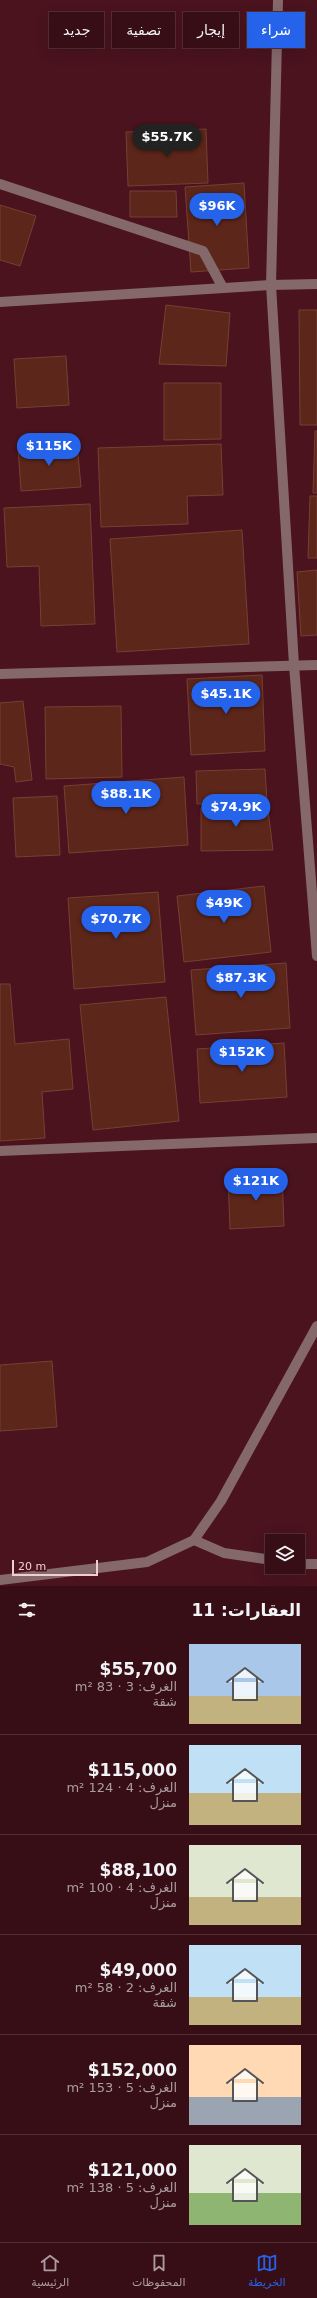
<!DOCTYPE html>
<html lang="ar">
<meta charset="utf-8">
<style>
:root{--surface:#380e16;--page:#431c23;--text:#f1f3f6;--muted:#ab9ca1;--line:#522e35;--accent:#2563eb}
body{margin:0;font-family:"DejaVu Sans","Noto Naskh Arabic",sans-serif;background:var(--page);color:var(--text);direction:rtl;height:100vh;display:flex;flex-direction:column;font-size:15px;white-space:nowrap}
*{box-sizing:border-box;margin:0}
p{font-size:13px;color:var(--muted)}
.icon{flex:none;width:22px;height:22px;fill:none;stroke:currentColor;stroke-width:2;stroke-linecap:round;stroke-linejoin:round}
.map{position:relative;height:1586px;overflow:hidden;direction:ltr}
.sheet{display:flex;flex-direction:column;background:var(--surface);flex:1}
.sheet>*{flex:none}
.banner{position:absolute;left:12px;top:12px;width:293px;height:36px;direction:rtl;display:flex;gap:8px}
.controls{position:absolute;left:265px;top:1534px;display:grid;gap:8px}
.controls a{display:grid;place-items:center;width:40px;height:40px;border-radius:0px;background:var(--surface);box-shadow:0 4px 16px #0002,0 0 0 1px var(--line);font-size:20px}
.scale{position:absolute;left:12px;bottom:10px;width:86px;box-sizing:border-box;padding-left:4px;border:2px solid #f2cdcf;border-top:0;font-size:11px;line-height:14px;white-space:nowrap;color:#f2cdcf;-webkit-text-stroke:3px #4a131d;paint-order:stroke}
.price{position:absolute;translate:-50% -34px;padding:0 9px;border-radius:14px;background:var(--accent);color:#fff;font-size:13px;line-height:26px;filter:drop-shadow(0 1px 2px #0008)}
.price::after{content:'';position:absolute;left:50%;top:24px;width:12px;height:9px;margin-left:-6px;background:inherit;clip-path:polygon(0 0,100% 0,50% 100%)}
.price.active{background:#222;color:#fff}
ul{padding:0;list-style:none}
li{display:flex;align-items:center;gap:12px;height:100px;padding:0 16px}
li+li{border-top:1px solid var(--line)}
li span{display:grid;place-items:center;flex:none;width:112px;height:80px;border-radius:0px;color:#555}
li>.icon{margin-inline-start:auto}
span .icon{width:48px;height:48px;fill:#fffc;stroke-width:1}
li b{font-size:17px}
h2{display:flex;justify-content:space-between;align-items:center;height:48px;padding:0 16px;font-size:17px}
.chip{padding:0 14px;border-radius:0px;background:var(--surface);box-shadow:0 4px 16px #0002,0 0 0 1px var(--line);font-size:14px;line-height:36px}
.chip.active{background:var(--accent);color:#fff}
.dock{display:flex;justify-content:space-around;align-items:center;height:56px;border-top:1px solid var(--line);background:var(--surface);font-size:11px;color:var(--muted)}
.dock a{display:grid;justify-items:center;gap:2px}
.dock .active{color:var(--accent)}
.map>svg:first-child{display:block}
.building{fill:#5d261a;stroke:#783f32}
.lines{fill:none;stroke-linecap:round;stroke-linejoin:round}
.minor{stroke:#85686a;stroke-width:10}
</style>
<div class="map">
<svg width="317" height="1586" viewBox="0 0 317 1586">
<rect width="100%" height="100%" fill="#4a131d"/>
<g class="building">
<path d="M206 129 208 183 128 186 126 132Z"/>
<path d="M244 183 249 268 191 272 185 187Z"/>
<path d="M130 191H176L177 217H130Z"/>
<path d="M0 205 36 216 20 266 0 260Z"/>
<path d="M166 305 230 313 226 366 159 364Z"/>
<path d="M299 310H317V425H300Z"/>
<path d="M66 356 69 405 17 408 14 359Z"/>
<path d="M164 383H221V439L164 440Z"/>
<path d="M315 431H317V493H313Z"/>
<path d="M77 443 81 487 21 491 18 448Z"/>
<path d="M221 444 223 495 187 496 188 524 101 527 98 448Z"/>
<path d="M310 496H317V558H308Z"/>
<path d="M90 504 95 624 41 626 39 566 7 567 4 508Z"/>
<path d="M242 530 249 644 117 652 110 539Z"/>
<path d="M317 570V635L301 636 297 572Z"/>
<path d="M262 675 265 751 191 755 187 679Z"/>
<path d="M23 701 32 780 16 782 14 767 0 764V703Z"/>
<path d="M121 706 122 777 46 779 45 707Z"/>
<path d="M265 769 267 802 197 804 196 771Z"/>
<path d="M184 777 188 845 69 853 64 786Z"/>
<path d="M57 796 60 855 16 857 13 798Z"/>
<path d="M267 802 273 850 201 851V808Z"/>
<path d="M264 886 271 952 184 962 177 896Z"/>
<path d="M158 892 165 982 74 989 68 898Z"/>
<path d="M286 963 290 1028 196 1035 191 970Z"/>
<path d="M0 984H10L15 1044 69 1039 73 1089 42 1092 45 1138 0 1141Z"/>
<path d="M166 997 179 1121 93 1130 80 1005Z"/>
<path d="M284 1043 287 1097 200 1103 197 1049Z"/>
<path d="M282 1174 284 1226 230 1229 228 1177Z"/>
<path d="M52 1361 57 1427 0 1431V1365Z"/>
</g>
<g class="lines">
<g class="minor">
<path d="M278 0 271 285 294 665 317 956"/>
<path d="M0 184 203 251 223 288"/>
<path d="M0 302 271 285 317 284"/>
<path d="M0 674 317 665"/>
<path d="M0 1151 317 1138"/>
<path d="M194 1540 224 1553 272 1560"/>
<path d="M298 1564H317"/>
<path d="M0 1580 147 1562 194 1540 221 1501 317 1326"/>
</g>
</g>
</svg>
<div class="controls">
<a><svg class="icon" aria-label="layers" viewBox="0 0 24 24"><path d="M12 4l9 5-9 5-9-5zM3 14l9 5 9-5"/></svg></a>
</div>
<div class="scale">20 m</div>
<b class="price active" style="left:167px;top:158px">$55.7K</b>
<b class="price" style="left:217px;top:227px">$96K</b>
<b class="price" style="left:49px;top:467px">$115K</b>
<b class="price" style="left:226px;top:715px">$45.1K</b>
<b class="price" style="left:126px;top:815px">$88.1K</b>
<b class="price" style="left:236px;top:828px">$74.9K</b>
<b class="price" style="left:224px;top:924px">$49K</b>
<b class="price" style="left:116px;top:940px">$70.7K</b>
<b class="price" style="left:241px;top:999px">$87.3K</b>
<b class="price" style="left:242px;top:1073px">$152K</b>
<b class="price" style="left:256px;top:1202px">$121K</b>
<div class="banner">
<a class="chip active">شراء</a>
<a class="chip">إيجار</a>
<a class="chip">تصفية</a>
<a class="chip">جديد</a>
</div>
</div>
<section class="sheet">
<h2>العقارات: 11<svg class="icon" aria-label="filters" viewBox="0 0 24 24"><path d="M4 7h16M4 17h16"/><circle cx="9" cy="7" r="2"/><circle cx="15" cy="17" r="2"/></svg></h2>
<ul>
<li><span style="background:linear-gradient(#a9c7e8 65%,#c2b280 0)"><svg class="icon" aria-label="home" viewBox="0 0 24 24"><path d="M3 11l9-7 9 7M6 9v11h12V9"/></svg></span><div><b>$55,700</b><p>الغرف: 3 · 83 m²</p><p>شقة</p></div></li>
<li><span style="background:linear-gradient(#bfe0f5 60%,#c2b280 0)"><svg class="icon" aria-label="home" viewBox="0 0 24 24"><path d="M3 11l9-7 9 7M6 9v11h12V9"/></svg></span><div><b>$115,000</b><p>الغرف: 4 · 124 m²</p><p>منزل</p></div></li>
<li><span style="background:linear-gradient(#dfe7d0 65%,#c2b280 0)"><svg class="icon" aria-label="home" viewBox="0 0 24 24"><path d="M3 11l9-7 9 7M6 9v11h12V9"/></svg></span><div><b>$88,100</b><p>الغرف: 4 · 100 m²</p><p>منزل</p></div></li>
<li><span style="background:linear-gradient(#bfe0f5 65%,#c2b280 0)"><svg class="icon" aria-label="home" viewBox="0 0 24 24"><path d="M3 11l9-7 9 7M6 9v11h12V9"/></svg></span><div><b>$49,000</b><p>الغرف: 2 · 58 m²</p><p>شقة</p></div></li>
<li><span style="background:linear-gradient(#ffd9b3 65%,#9aa5b1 0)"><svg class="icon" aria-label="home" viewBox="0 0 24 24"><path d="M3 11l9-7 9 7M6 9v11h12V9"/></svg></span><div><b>$152,000</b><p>الغرف: 5 · 153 m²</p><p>منزل</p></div></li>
<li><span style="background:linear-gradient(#dfe7d0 60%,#8fb573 0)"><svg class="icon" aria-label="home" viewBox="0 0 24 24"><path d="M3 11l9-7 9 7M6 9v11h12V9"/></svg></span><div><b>$121,000</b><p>الغرف: 5 · 138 m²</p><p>منزل</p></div></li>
</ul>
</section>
<nav class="dock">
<a class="active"><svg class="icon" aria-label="map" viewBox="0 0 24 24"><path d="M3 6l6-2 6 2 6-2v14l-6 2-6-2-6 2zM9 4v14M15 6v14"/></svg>الخريطة</a>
<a><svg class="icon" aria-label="saved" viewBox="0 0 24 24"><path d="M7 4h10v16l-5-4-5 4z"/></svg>المحفوظات</a>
<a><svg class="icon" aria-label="home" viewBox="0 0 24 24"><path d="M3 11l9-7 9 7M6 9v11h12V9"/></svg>الرئيسية</a>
</nav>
